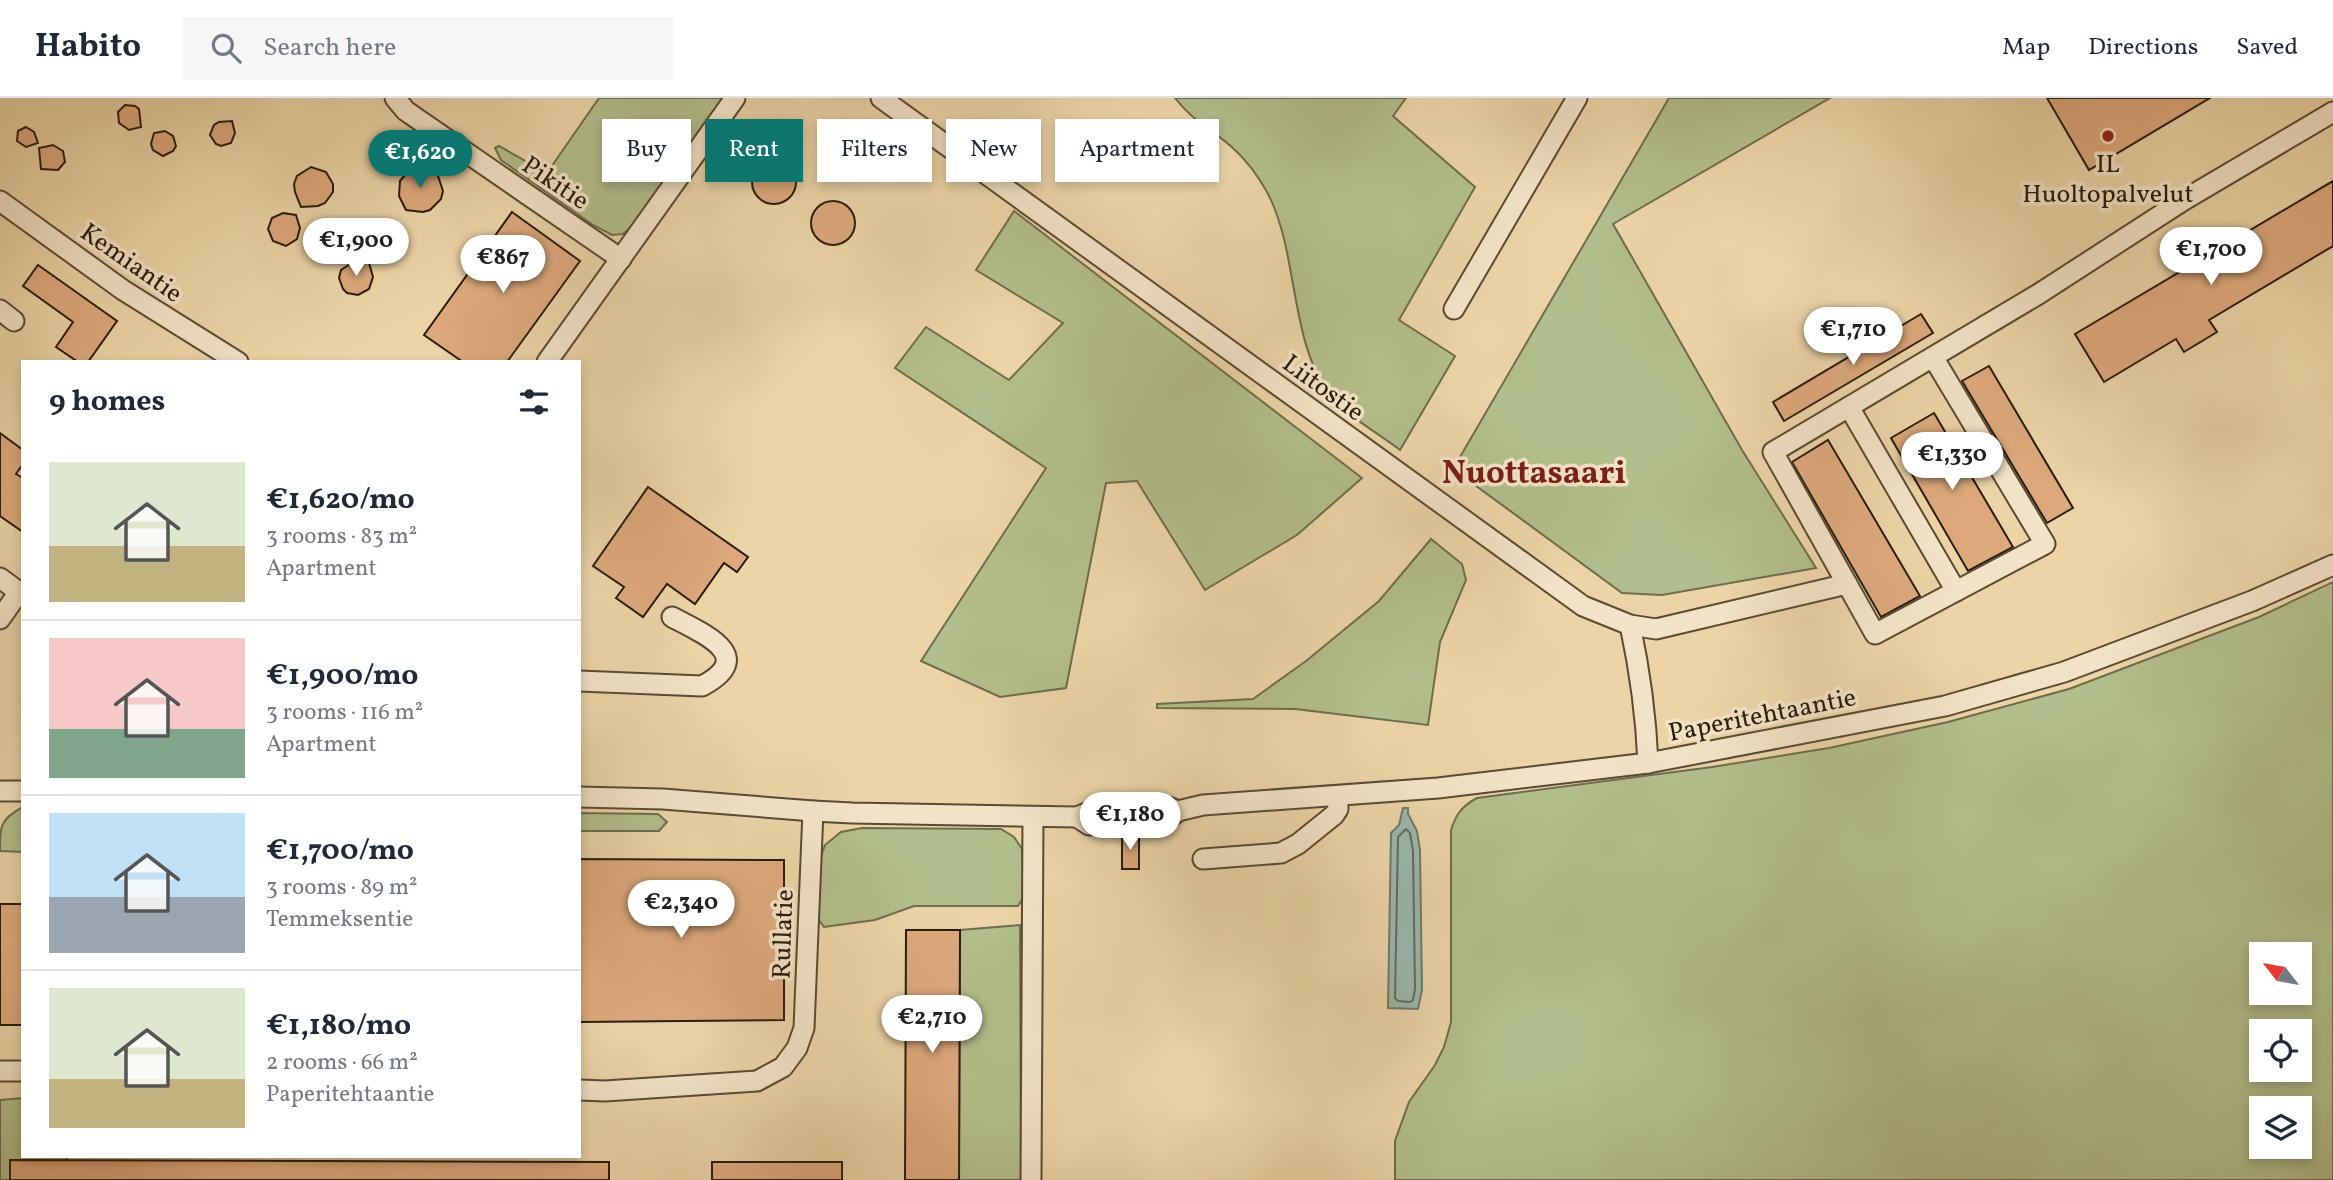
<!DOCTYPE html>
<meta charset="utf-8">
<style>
:root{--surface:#fff;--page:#f6f6f7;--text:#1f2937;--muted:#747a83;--line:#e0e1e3;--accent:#0f766e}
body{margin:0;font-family:Vollkorn,serif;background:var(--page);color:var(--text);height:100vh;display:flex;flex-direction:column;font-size:26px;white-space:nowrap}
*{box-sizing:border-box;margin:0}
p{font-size:23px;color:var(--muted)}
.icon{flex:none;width:38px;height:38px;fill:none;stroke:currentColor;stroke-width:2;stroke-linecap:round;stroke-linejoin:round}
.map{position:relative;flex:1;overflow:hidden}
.sheet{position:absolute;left:21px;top:262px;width:560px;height:798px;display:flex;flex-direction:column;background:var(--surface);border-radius:0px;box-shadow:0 4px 10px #0003}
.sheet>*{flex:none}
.hud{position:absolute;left:602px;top:21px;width:665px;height:63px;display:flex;gap:14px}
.needle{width:46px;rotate:301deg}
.fabs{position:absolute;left:2249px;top:844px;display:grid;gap:14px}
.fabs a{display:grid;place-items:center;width:63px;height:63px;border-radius:0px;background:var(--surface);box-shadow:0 4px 10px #0003;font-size:35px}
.price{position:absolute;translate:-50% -60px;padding:0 16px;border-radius:24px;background:#fff;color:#222;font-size:23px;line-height:46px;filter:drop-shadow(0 2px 4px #0008)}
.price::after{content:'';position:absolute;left:50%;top:42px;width:21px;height:16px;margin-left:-10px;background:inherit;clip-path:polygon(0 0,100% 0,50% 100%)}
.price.selected{background:var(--accent);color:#fff}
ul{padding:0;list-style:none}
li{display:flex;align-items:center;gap:21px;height:175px;padding:0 28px}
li+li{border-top:2px solid var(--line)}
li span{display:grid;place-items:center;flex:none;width:196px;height:140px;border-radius:0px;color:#555}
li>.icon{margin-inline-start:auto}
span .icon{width:84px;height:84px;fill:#fffc;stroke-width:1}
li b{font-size:30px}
h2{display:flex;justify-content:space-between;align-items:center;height:84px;padding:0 28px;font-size:30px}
.chip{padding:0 24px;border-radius:0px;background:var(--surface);box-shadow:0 4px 10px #0003;font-size:24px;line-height:63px}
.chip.selected{background:var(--accent);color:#fff}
header{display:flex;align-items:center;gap:42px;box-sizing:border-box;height:98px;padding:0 35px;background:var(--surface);border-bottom:2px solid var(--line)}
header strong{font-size:33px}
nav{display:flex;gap:38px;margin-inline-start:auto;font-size:24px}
.search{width:490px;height:63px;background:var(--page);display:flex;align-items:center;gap:18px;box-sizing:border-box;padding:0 24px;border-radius:0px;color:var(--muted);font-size:26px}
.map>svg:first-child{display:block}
.green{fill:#b2be8b;stroke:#6e6d4c;stroke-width:2;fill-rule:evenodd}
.water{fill:#9ab7ae;stroke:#6d796d;stroke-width:2}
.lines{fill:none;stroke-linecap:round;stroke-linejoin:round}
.shore{stroke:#626a5d;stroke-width:2}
.building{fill:#dda97c;stroke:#2a1c0c;stroke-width:2}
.minor-casing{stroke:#5a4a33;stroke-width:23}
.minor{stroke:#f3e3c6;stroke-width:19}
.poi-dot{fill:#8f2418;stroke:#f3e3c6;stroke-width:2.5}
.labels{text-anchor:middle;stroke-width:7;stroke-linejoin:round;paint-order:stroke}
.poi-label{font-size:26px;fill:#2a1c0c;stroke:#f3e3c6}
.street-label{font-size:26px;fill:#2a1c0c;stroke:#f3e3c6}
.district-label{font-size:33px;font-weight:bold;fill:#7a1f14;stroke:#f3e3c6}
</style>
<header>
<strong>Habito</strong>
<div class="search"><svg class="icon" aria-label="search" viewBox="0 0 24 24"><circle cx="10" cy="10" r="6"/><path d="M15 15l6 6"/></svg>Search here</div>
<nav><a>Map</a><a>Directions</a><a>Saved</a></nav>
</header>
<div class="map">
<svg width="2333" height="1082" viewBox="0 0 2333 1082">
<rect width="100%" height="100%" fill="#ecd4a7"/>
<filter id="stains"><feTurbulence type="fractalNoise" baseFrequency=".00286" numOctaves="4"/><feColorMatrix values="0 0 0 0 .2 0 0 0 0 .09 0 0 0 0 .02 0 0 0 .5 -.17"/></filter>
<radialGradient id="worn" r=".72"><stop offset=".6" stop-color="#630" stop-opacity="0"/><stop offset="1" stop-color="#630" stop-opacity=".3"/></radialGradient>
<g class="green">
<path d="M599 0H724L631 129 623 136 612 137 593 127 501 62 495 50 499 48 547 75Z"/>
<path d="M1175 0H1406L1393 18 1475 89 1399 222 1455 258 1400 352C1382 338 1351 320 1336 304 1287 249 1301 158 1267 94 1258 78 1248 64 1235 52 1214 32 1194 25 1175 0Z"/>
<path d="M1669 0H1830L1613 126 1742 352 1816 470 1662 497 1622 495 1453 371Z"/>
<path d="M1014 113 1362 380 1297 437 1205 492 1137 383 1106 385 1066 590 1000 599 921 563 1046 370 895 270 926 229 1009 282 1063 225 976 172Z"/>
<path d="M1431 441 1462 466 1466 482 1440 544 1428 627 1295 611 1157 610V606L1253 601 1306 563 1379 503Z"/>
<path d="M2333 484V1082H1395V1043L1409 1004 1435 967 1444 949 1451 924V732C1456 716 1462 708 1477 700L1712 669 1829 650 1948 624 2069 591 2259 519ZM2261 856H2300V894H2261ZM2261 933H2300V971H2261ZM2261 1010H2300V1048H2261Z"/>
<path d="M23 709V754L0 753C0 728 0 721 23 709Z"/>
<path d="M579 715 658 716 667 724 659 733H579Z"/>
<path d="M862 730 1001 731 1014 739 1022 751 1024 798 1018 808H914L875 822 824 829 818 821V767L825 747 841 734Z"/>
<path d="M1020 827 1021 1082H959L960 832Z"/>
<path d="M23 1000V1059H67V1063L10 1062V1082H0V1002Z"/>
</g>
<path class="water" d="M1403 710H1408V716L1417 733 1420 752 1422 892 1418 911 1388 910 1391 735 1399 727Z"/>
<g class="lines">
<path class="shore" d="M1406 731 1410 735 1413 753 1415 891 1413 902 1410 904 1398 903 1395 900 1398 739Z"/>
</g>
<g class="building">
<path d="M2047 0H2210L2089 72Z"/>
<path d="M125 7 135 8 139 11 141 29 129 32 119 25 118 14Z"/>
<path d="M232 23 235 35 231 45 221 48 216 46 210 37 214 27 219 24Z"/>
<path d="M26 29 34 34 38 45 26 49 17 43 18 33Z"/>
<path d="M165 33 173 38 176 48 173 53 163 58 153 52 151 46 154 35Z"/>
<path d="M53 47 63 53 65 64 58 72 41 71 39 50Z"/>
<circle cx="774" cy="84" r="22"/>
<path d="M311 69 326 74 333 86V94L325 105 318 108 301 109 295 94 294 86 297 78Z"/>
<path d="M418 69H425L438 78 443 93 441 101 430 112 423 114 406 112 399 98 400 83 410 71Z"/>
<path d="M2333 83V148L2209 222 2217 234 2184 254 2176 241 2104 284 2075 236Z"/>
<circle cx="833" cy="125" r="22"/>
<path d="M512 114 580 163 507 264H463L424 237Z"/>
<path d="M283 115 296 117 300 130 297 141 286 148 273 143 268 131 272 120Z"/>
<path d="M386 123 397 125 402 133V146L394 154H374L370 135 373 129Z"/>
<path d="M353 164 369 165 373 179 369 191 358 197 347 195 343 191 339 180 341 172Z"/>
<path d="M38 167 117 223 88 264H78L56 249 73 224 23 188Z"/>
<path d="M1921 216 1933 235 1784 323 1773 304Z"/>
<path d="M1989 268 2073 410 2047 425 1962 283Z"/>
<path d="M1934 315 2013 449 1968 473 1891 340Z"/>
<path d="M0 335 23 352V366L16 376 23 380V434L0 418Z"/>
<path d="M1828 342 1920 498 1881 519 1792 364Z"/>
<path d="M648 389 748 459 737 474 724 465 695 506 667 486 643 519 616 500 624 489 593 468Z"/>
<rect x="1122" y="738" width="17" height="33"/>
<path d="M579 761 784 762V922L579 924Z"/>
<rect x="0" y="806" width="23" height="121"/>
<path d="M906 832H960L959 1082H905Z"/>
<path d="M10 1062 609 1064V1082H10Z"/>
<rect x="712" y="1064" width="130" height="18"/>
</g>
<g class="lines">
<defs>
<g id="minor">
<path d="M395 0 406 13 621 161"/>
<path d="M881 0 1583 508 1630 527 1656 531 1847 486"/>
<path d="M0 103 123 192 238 264"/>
<path d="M1454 211 1577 0"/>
<path d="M0 212 14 223"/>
<path d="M1933 259 2045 446 1875 536 1773 354 2037 197 2184 102 2333 14"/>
<path d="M547 264 735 0"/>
<path d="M1849 309 1956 493"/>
<path d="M0 480 19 494 0 521"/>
<path d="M1630 527C1640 573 1646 618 1648 665"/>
<path d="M579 583 702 588C759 558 702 535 672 519"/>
<path d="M0 693H23"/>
<path d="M579 699 663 701 813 713"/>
<path d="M1168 709 1178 713 1168 721 1089 727 1077 719 1091 713Z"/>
<path d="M1178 713 1203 707 1438 690 1648 665 1945 608 2064 574 2252 503 2333 467"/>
<path d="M1203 761 1281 755 1298 746 1334 717 1338 711V698"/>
<path d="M0 973H23"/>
<path d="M579 992 605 993 757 983 783 969 797 950 804 930 813 713 852 715 1077 719"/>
<path d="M1031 1082 1033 719"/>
</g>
</defs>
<use href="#minor" class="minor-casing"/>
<use href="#minor" class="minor"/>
</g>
<circle class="poi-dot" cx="2108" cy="38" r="7"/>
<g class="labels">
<g class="poi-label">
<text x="2108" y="74">IL<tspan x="2108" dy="30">Huoltopalvelut</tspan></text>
</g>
<g class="street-label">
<text transform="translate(556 84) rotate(34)" y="9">Pikitie</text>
<text transform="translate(132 164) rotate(35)" y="9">Kemiantie</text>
<text transform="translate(1324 289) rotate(36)" y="9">Liitostie</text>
<text transform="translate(1762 616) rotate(-11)" y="9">Paperitehtaantie</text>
<text transform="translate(782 836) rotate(-88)" y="9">Rullatie</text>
</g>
<g class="district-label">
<text x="1534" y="385">Nuottasaari</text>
</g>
</g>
<rect width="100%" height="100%" filter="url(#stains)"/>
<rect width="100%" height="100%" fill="url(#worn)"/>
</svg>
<div class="fabs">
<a><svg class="needle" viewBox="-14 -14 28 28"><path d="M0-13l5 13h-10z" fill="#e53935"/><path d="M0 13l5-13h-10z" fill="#747a83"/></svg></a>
<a><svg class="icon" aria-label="locate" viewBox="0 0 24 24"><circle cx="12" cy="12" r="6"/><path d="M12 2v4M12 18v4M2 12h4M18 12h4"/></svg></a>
<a><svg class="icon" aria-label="layers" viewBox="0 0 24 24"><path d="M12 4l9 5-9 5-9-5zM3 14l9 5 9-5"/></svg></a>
</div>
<b class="price selected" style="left:420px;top:92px">€1,620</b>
<b class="price" style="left:356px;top:180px">€1,900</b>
<b class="price" style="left:2211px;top:189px">€1,700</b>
<b class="price" style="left:503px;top:197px">€867</b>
<b class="price" style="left:1853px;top:269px">€1,710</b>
<b class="price" style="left:1952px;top:394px">€1,330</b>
<b class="price" style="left:1130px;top:754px">€1,180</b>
<b class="price" style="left:681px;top:842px">€2,340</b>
<b class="price" style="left:932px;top:957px">€2,710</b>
<div class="hud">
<a class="chip">Buy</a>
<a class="chip selected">Rent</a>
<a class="chip">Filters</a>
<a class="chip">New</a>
<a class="chip">Apartment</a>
</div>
<section class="sheet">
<h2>9 homes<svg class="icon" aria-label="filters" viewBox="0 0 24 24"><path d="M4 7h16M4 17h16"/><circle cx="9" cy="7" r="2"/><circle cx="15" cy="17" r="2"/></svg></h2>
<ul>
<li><span style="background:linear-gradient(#dfe7d0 60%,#c2b280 0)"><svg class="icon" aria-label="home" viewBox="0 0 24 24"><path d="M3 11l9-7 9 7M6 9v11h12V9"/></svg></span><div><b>€1,620/mo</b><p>3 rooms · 83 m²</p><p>Apartment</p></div></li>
<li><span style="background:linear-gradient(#f6c9c9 65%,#7fa58c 0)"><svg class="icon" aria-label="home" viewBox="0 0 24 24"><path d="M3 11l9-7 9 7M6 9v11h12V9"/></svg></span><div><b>€1,900/mo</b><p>3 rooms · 116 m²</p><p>Apartment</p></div></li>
<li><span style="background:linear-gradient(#bfe0f5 60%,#9aa5b1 0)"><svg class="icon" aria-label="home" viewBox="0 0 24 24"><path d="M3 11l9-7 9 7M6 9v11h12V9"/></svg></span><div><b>€1,700/mo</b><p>3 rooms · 89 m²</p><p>Temmeksentie</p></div></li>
<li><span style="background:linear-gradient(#dfe7d0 65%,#c2b280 0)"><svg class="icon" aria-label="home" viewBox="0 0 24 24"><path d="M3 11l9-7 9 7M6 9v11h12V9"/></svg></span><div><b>€1,180/mo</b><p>2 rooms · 66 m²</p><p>Paperitehtaantie</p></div></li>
</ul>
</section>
</div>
